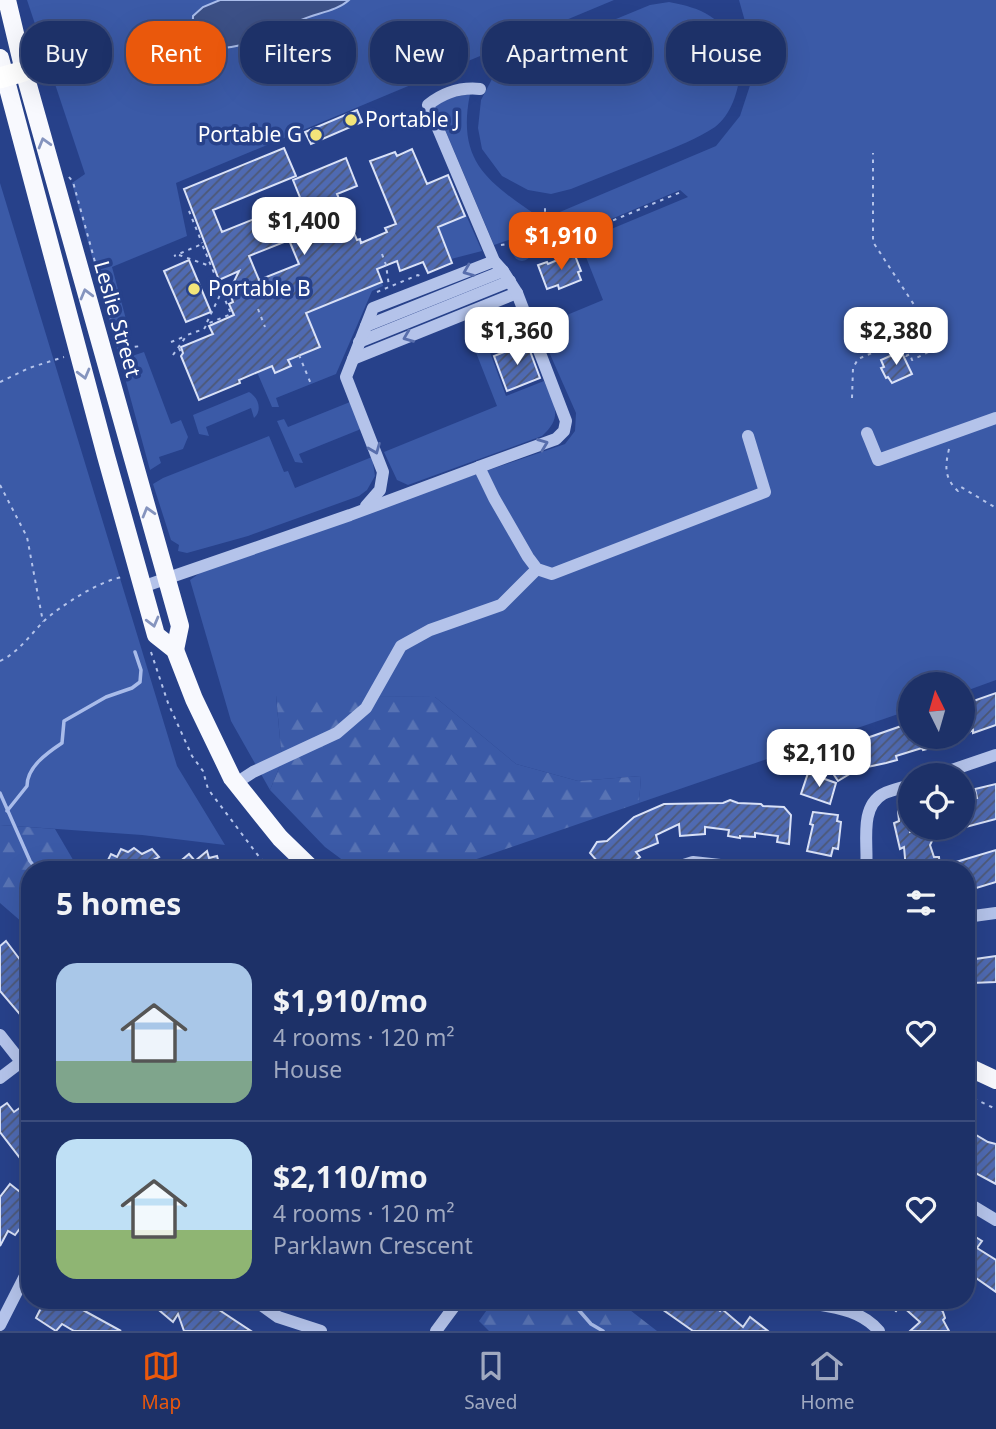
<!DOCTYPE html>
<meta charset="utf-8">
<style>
:root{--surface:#1d3168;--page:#25396e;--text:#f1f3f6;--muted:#a0a9c0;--line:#3b4c7c;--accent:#ea580c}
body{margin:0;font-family:"Noto Sans",sans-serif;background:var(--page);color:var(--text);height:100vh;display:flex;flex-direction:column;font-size:26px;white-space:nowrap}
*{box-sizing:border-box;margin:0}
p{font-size:23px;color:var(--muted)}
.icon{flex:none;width:38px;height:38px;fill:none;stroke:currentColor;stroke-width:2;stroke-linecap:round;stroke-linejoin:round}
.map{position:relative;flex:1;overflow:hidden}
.side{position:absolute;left:21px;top:861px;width:954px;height:448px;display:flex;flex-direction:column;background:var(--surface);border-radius:28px;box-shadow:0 7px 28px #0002,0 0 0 2px var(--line)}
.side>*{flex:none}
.hud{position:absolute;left:21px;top:21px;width:956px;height:63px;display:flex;gap:14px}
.needle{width:46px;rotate:355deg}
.controls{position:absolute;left:898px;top:672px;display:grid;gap:14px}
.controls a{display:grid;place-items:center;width:77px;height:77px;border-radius:50%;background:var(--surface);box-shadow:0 7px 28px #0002,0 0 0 2px var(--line);font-size:35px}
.price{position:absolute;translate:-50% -60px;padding:0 16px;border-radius:14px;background:#fff;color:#222;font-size:23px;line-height:46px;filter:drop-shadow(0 2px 4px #0008)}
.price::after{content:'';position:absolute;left:50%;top:42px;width:21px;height:16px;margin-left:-10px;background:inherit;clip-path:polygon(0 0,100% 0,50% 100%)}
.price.active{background:var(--accent);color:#fff}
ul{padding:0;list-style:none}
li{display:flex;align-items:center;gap:21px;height:175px;padding:0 35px}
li+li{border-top:2px solid var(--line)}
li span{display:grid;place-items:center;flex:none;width:196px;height:140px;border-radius:21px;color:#555}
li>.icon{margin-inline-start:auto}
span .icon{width:84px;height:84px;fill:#fffc;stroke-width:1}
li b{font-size:30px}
h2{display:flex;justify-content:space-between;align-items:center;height:84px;padding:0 35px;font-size:30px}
.pill{padding:0 24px;border-radius:28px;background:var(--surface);box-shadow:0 7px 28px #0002,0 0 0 2px var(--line);font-size:24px;line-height:63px}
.pill.active{background:var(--accent);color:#fff}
.dock{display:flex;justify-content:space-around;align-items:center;height:98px;border-top:2px solid var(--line);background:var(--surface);font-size:19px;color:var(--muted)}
.dock a{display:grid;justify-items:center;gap:4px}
.dock .active{color:var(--accent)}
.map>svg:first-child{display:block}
.grass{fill:#3b5aa7}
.forest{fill:url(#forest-firs)}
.water{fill:#3c5086;stroke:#a9bcea;stroke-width:2}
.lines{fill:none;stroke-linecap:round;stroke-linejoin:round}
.stream{stroke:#a9bcea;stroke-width:3.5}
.building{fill:url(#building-hatch);stroke:#d9e1f7;stroke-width:2;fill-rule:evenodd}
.path{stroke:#b4c3ea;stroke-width:2;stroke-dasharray:3.5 5;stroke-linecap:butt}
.minor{stroke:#b4c3ea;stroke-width:12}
.major{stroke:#f8f9fe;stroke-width:18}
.highway{stroke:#fff;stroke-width:21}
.oneway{stroke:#8594be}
.oneway2{stroke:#586eac}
.poi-dot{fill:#f2e47a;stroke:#27418a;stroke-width:2.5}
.labels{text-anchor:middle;stroke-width:7;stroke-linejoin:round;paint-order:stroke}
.poi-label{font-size:21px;fill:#fff;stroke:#27418a;text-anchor:start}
.street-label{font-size:21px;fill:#fff;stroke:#27418a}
</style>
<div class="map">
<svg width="996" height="1331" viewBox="0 0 996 1331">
<defs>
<pattern id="forest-firs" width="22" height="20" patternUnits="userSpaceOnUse" patternTransform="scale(1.75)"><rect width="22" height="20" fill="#3b5aa7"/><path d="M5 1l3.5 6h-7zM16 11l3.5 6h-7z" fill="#5873b4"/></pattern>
<pattern id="building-hatch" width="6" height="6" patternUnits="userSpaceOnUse" patternTransform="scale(1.75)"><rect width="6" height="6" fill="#4f6ab2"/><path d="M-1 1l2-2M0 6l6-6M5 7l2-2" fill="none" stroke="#4d5875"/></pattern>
</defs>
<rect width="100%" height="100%" fill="#27418a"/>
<g class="grass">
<path d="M27 0H614L176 183 187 236 112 267 127 323 125 343 129 357 144 352 171 424 181 420 188 437 183 449 159 457 161 463 150 470 72 183 85 174Z"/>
<path d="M739 0H996V680L963 692 962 684H910V710L639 803 641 776 578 781 516 764 435 697 276 696 282 761 270 790 231 721 190 580 211 565 565 444 575 431 576 413 538 327 603 300 580 242 688 197 680 190 583 231 545 244 540 241 547 227 548 217 716 146 740 116 757 64Z"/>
<path d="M669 2C702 8 722 17 736 49 746 71 735 113 715 127 697 139 676 147 656 155 628 166 599 178 571 189L551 194 528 190 502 176 482 149 478 128 481 100 492 79 519 59 650 5Z"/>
<path d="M470 94C456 164 490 183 543 220V227L537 239 514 238 494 245 435 106 439 100Z"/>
<path d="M0 183 177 766 225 845 142 835 0 825Z"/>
<path d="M466 215 482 251 451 259 438 227Z"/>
<circle cx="522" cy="252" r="9"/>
<path d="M382 282 383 286 372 291 336 374 276 398 279 407H272L257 372 272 366 275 373 291 366 288 360 306 313Z"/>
<path d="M477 340 481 349 488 347 506 396 544 381C554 405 564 416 542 436L408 485 397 480 384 452 497 406 475 350Z"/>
<path d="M249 392C258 397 263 410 254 418L251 408 206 427 209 436 199 434 193 415Z"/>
<path d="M350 402 361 429 299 454 303 463 295 462 277 421 284 419 288 427Z"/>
<path d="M269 436 284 472 288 471 295 488 372 457 375 476 367 490 359 496 248 536 187 553 178 551 179 545 171 540 153 484 163 478Z"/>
</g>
<g class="forest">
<path d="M276 695 435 697 516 764 578 781 641 776 639 803 465 863 356 870 325 847 270 790 282 761Z"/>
<path d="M0 825 55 829 79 870H30V929L0 903Z"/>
<path d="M494 1300H617L657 1331H489L479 1321Z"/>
</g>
<path class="water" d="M220 0H349C336 12 315 13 299 21 292 24 287 30 281 33 269 40 211 54 200 47 190 40 193 27 193 16L203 7Z"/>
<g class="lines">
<g class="stream">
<path d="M0 793 30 861 37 870"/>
<path d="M7 811 27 786C27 767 47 753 62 743L64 721 106 697 132 688 140 682 141 670 135 652"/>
<path d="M570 1300 591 1324 603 1331"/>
</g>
</g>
<g class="building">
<path d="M357 110 362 122 311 144 305 132Z"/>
<path d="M284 148 296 176 213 210 222 232 301 200 293 180 346 158 357 186 337 194 357 240 360 239 361 243 387 232 385 228 396 224 370 161 395 152 397 156 412 149 427 184 448 175 465 216 438 227 452 263 428 273 423 262 400 271 397 261 377 269 382 282 306 313 320 347 288 360 291 366 275 373 272 366 239 380 240 383 199 400 181 356 183 353 181 347 213 334 209 326 234 315 229 304 233 302 229 292 239 271 219 280 184 189ZM289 240 299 264 259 280 249 256Z"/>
<path d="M574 253 581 271 578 272 581 280 559 289 558 285 547 289 538 265 547 262 548 264Z"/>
<path d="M189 260 211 312 186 322 164 271Z"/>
<path d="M885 312 892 328 867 339 860 323Z"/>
<path d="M527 343 540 378 507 391 494 356Z"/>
<path d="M901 351 912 374 892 383 888 377 886 378 881 368 884 367 881 360Z"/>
<path d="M996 693V725L973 733V730L962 736V705Z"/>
<path d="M910 723V737H959L938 746 923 750 922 748 896 756 897 760 886 763 858 769 838 781 818 751 835 740 841 747Z"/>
<path d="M808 773 836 783 830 804 801 794Z"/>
<path d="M996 784V819L962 828V802L977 798 975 789Z"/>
<path d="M730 800 738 803 761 804 763 806 784 807 791 815 789 844 777 842 778 836 755 833V837L740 836V838L728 836 729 830 705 827V834L680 836 679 824 656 835 658 843 636 852 640 857 630 865 634 870H605L590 853 597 842 607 841 634 817 664 804 723 803Z"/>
<path d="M910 807V832L924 828 931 833 933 839 930 845 934 857H939L940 870 906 869 904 847 900 849 894 823 899 821 898 811Z"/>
<path d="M813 812 838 815 837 821 841 822 838 849 833 848 831 856 807 851 813 825 810 824Z"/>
<path d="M134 848 142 854 152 849 159 857 135 870H116L106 864 111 854 117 857 121 849 128 852Z"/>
<path d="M996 850V882L973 889 972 884 966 885V870H958L956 862Z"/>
<path d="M207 851 209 858 217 856 221 870H170L189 854 195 861Z"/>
<path d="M6 941 30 973V1026L0 991V946Z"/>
<path d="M966 951H975V959L996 956V982L972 983V980H966Z"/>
<path d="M7 1103 14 1112 21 1107 30 1118V1171L0 1132V1108Z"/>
<path d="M966 1129 988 1142 996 1144V1184L966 1168Z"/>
<path d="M10 1184 29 1199 23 1209 30 1215 15 1235 8 1231 0 1246V1197Z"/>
<path d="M966 1231 982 1241 977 1248 996 1260V1292L966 1271Z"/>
<path d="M42 1300H78L84 1303 81 1309 121 1331H74L62 1324 56 1331 36 1318 41 1308 39 1307Z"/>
<path d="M147 1300H204L251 1331H184L178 1314 173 1322Z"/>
<path d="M664 1300H685L692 1306 695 1302 703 1309 708 1302 720 1311 722 1309 743 1327 750 1317 768 1331H693L659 1307Z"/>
<path d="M884 1300H934L943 1312 945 1318 943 1320 949 1331H910L920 1322 901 1305 896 1311Z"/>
</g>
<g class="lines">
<g class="path">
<path d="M69 177 73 182 119 349 141 346"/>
<path d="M189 211 202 243"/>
<path d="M537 244 545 227V208"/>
<path d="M501 245 524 241 547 248 681 192"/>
<path d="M382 254 386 265 389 286"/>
<path d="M179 255 210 266"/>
<path d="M377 292 418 275 421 277"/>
<path d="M258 309 265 327"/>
<path d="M207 322 221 293"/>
<path d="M171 342 186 336"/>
<path d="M179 348 182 355"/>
<path d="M173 355 187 335 204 329 207 324 231 314 202 244 174 256"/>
<path d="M299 355 311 384"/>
<path d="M0 382 29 368 64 357"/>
<path d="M852 398 853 368 858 359 900 341 906 356 910 354 912 360 941 346 873 242V153"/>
<path d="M949 449C945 466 944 478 958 491L961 487 996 508"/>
<path d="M0 485 27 537 43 622"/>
<path d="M151 652 168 703 192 756 203 771 208 789 260 858 276 870"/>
<path d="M0 661C19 652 29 636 44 621 60 606 102 579 124 577"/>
<path d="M966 1095 996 1109"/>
</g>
<g class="minor">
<path d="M480 89C460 87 444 92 428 105L494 261"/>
<path d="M366 326 503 271"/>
<path d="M359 342 510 281"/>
<path d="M353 359 517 293"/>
<path d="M867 433 878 460 996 418"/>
<path d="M366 506 380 490 383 472 346 377 373 308 494 261 503 271 517 293 566 421 564 431 556 439 479 467"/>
<path d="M142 587 350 515 479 467 494 498 528 557 537 569 552 574 765 492 748 436"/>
<path d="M937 775 996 755"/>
<path d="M236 783 253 772 337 733 366 708 401 646 430 630 501 605 537 569"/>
<path d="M668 870 693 862 765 870"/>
<path d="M866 870C869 847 858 808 883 794 891 790 901 788 910 785"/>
<path d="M966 917 996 913"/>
<path d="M0 1035 30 1073"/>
<path d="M0 1078 21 1062"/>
<path d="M966 1202 996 1220"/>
<path d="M254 1300 278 1317 321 1331"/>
<path d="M795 1300C825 1307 858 1306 879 1331"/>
<path d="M0 1325 30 1266"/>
<path d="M436 1331 459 1300"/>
</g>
<g class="major">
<path d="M7 0 24 71 180 626 175 650"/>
<path d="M0 58 106 456 156 635 175 650 194 699 232 778 280 838 313 870"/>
<path d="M966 1066 996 1080"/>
</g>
<path class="highway" d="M0 78 24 71"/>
</g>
<defs><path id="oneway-chevron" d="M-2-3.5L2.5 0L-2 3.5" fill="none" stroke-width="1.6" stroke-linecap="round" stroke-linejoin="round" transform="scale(1.75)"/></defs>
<g class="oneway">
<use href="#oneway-chevron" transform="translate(44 143) rotate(-106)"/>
<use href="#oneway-chevron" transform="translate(86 294) rotate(-105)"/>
<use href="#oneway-chevron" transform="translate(84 374) rotate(75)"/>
<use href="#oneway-chevron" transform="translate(148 512) rotate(-106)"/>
<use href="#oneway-chevron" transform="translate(153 622) rotate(75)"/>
</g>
<g class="oneway2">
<use href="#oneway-chevron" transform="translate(468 271) rotate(158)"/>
<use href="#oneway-chevron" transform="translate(408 337) rotate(158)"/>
<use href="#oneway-chevron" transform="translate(543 444) rotate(-21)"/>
<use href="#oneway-chevron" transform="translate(375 449) rotate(68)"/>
</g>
<g class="poi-dot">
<circle cx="351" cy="120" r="7"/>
<circle cx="316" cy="135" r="7"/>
<circle cx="194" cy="289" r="7"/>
</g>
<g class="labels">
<g class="poi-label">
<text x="365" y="127">Portable J</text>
<text x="302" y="142" text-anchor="end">Portable G</text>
<text x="208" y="296">Portable B</text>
</g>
<g class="street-label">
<text transform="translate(117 319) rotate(74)" y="7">Leslie Street</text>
</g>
</g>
</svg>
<div class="controls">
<a><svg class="needle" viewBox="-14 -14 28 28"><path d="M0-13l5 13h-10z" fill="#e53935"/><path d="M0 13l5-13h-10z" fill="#a0a9c0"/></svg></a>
<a><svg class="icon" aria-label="locate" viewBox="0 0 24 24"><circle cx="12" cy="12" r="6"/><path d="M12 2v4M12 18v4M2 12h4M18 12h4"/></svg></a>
</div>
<b class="price" style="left:304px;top:257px">$1,400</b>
<b class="price active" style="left:561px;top:272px">$1,910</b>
<b class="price" style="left:517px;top:367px">$1,360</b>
<b class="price" style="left:896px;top:367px">$2,380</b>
<b class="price" style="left:819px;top:789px">$2,110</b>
<div class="hud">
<a class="pill">Buy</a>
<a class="pill active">Rent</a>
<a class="pill">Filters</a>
<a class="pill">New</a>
<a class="pill">Apartment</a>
<a class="pill">House</a>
</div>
<section class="side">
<h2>5 homes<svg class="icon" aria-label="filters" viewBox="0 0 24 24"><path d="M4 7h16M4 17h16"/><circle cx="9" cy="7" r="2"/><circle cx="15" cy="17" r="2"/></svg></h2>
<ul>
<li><span style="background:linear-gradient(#a9c7e8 70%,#7fa58c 0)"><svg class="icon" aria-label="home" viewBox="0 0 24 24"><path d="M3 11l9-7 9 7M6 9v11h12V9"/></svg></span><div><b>$1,910/mo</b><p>4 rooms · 120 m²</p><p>House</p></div><svg class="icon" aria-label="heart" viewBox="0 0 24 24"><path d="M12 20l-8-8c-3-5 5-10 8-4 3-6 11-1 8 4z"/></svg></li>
<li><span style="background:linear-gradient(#bfe0f5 65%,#8fb573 0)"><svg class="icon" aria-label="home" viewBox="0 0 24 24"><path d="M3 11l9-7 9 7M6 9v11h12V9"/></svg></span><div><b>$2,110/mo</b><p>4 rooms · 120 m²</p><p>Parklawn Crescent</p></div><svg class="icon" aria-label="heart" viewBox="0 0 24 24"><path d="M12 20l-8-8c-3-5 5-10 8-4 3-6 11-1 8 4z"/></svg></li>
</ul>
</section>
</div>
<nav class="dock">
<a class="active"><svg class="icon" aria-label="map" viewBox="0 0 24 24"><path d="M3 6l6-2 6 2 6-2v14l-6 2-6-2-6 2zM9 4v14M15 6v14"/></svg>Map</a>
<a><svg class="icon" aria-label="saved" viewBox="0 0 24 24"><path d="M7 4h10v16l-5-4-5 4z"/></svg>Saved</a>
<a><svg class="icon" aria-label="home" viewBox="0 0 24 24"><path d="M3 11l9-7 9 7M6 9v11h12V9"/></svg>Home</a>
</nav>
